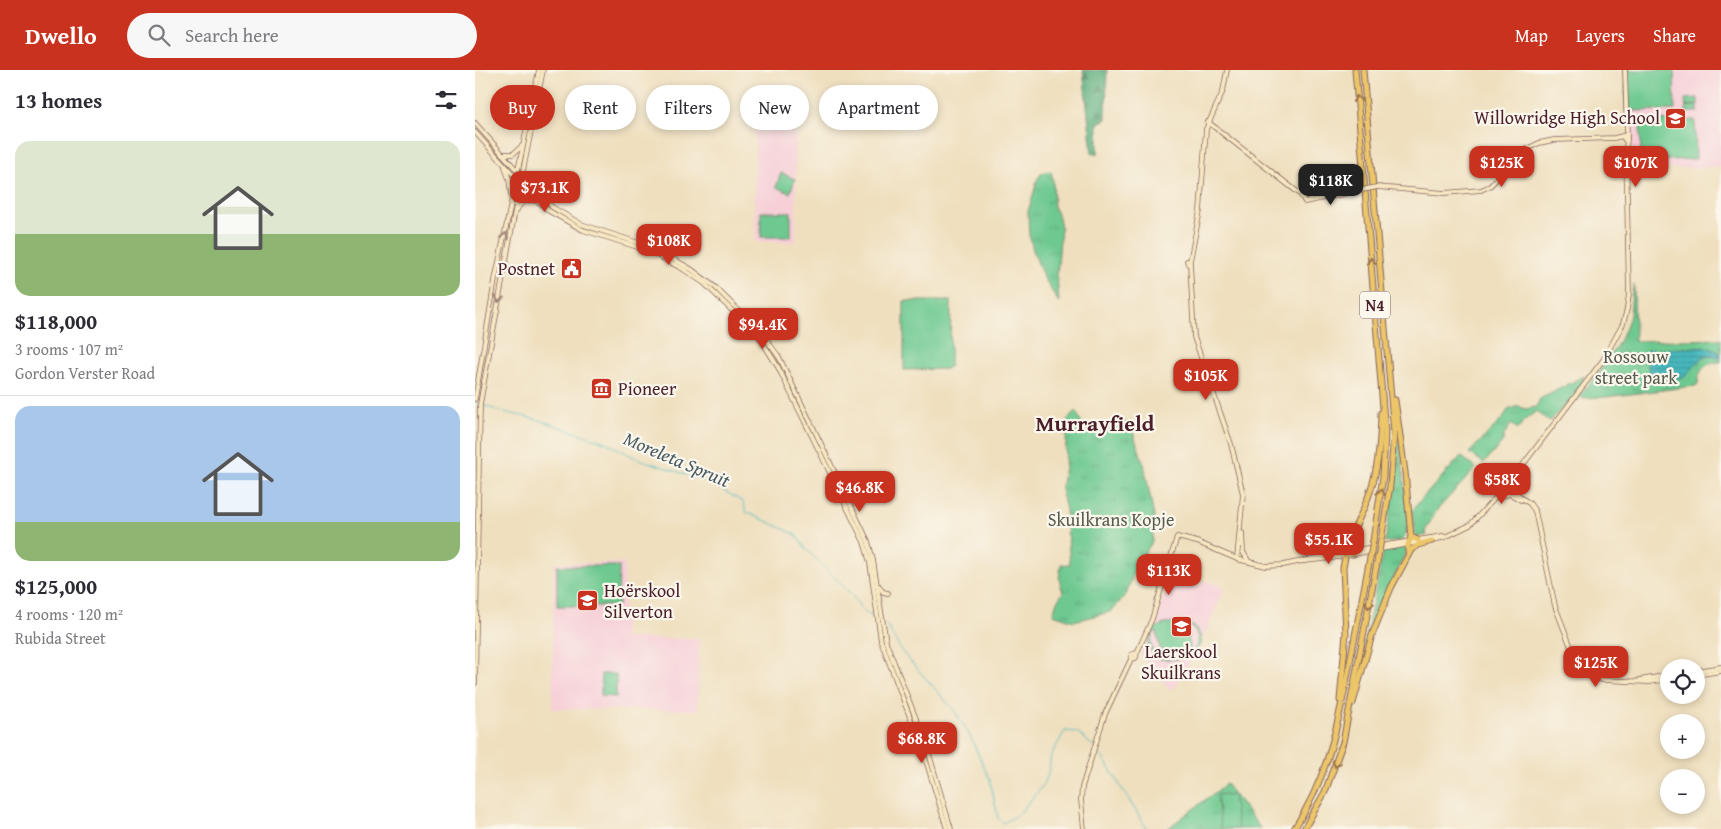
<!DOCTYPE html>
<meta charset="utf-8">
<style>
:root{--surface:#fff;--page:#f7f7f7;--text:#2b2b33;--muted:#7c7c81;--line:#e1e1e2;--accent:#c8321e}
body{margin:0;font-family:"Gentium Book Plus",serif;background:var(--page);color:var(--text);height:100vh;display:flex;flex-direction:column;font-size:19px;white-space:nowrap}
*{box-sizing:border-box;margin:0}
p{font-size:16px;color:var(--muted)}
.icon{flex:none;width:28px;height:28px;fill:none;stroke:currentColor;stroke-width:2;stroke-linecap:round;stroke-linejoin:round}
.map{position:relative;flex:1;overflow:hidden}
.details{display:flex;flex-direction:column;background:var(--surface);width:475px}
.details>*{flex:none}
.top-card{position:absolute;left:15px;top:15px;width:475px;height:45px;display:flex;gap:10px}
.controls{position:absolute;left:1185px;top:589px;display:grid;gap:10px}
.controls a{display:grid;place-items:center;width:45px;height:45px;border-radius:50%;background:var(--surface);box-shadow:0 2px 8px #0003;font-size:25px}
.price{position:absolute;translate:-50% -42px;padding:0 11px;border-radius:10px;background:var(--accent);color:#fff;font-size:16px;line-height:32px;filter:drop-shadow(0 1px 2px #0008)}
.price::after{content:'';position:absolute;left:50%;top:30px;width:15px;height:11px;margin-left:-8px;background:inherit;clip-path:polygon(0 0,100% 0,50% 100%)}
.price.current{background:#222;color:#fff}
ul{padding:0;list-style:none}
li{display:grid;align-content:center;gap:10px;height:265px;padding:0 15px}
li+li{border-top:1px solid var(--line)}
li span{display:grid;place-items:center;height:155px;border-radius:15px;color:#555}
li>.icon{margin-inline-start:auto}
span .icon{width:90px;height:90px;fill:#fffc;stroke-width:1}
li b{font-size:21px}
h2{display:flex;justify-content:space-between;align-items:center;height:60px;padding:0 15px;font-size:21px}
.tag{padding:0 18px;border-radius:22px;background:var(--surface);box-shadow:0 2px 8px #0003;font-size:18px;line-height:45px}
.tag.current{background:var(--accent);color:#fff}
header{display:flex;align-items:center;gap:30px;box-sizing:border-box;height:70px;padding:0 25px;background:var(--accent);color:#fff}
header strong{font-size:24px}
nav{display:flex;gap:28px;margin-inline-start:auto;font-size:18px}
.search{width:350px;height:45px;background:var(--page);display:flex;align-items:center;gap:12px;box-sizing:border-box;padding:0 18px;border-radius:28px;color:var(--muted);font-size:19px}
main{display:flex;flex:1;min-height:0}
.map>svg:first-child{display:block}
.built{fill:#f6cfd7}
.grass{fill:url(#grass-tufts);stroke:#5c745e}
.forest{fill:url(#forest-firs);stroke:#526652}
.pitch{fill:#6ec990;stroke:#5c745e;fill-rule:evenodd}
.water{fill:url(#water-rules);stroke:#486b74}
.lines{fill:none;stroke-linecap:round;stroke-linejoin:round}
.stream{stroke:#47b7bd;stroke-width:1}
.secondary-casing{stroke:#84625e;stroke-width:5.5}
.highway-casing{stroke:#84625e;stroke-width:7}
.secondary{stroke:#f7e8c3;stroke-width:4}
.highway{stroke:#ecc669;stroke-width:5}
.secondary-bridge-casing{stroke:#84625e;stroke-width:5.5;stroke-linecap:butt}
.highway-bridge-casing{stroke:#84625e;stroke-width:7;stroke-linecap:butt}
.secondary-bridge{stroke:#f7e8c3;stroke-width:4}
.highway-bridge{stroke:#ecc669;stroke-width:5}
.oneway{stroke:#9b724a}
.oneway2{stroke:#a08477}
.labels{text-anchor:middle;stroke-width:4.5;stroke-linejoin:round;paint-order:stroke}
.shield{fill:#fbf7ec;stroke:#7f6065;stroke-width:1}
.shield-label{font-size:16px;font-weight:bold;fill:#4a1f2b}
.poi-label{font-size:18px;fill:#4a1f2b;stroke:#fbf7ec;text-anchor:end}
.park-label{font-size:18px;fill:#575a4e;stroke:#fbf7ec}
.water-label{font-size:19px;font-style:italic;fill:#495c65;stroke:#fbf7ec}
.district-label{font-size:22px;font-weight:bold;fill:#4a1f2b;stroke:#fbf7ec}
</style>
<header>
<strong>Dwello</strong>
<div class="search"><svg class="icon" aria-label="search" viewBox="0 0 24 24"><circle cx="10" cy="10" r="6"/><path d="M15 15l6 6"/></svg>Search here</div>
<nav><a>Map</a><a>Layers</a><a>Share</a></nav>
</header>
<main>
<section class="details">
<h2>13 homes<svg class="icon" aria-label="filters" viewBox="0 0 24 24"><path d="M4 7h16M4 17h16"/><circle cx="9" cy="7" r="2"/><circle cx="15" cy="17" r="2"/></svg></h2>
<ul>
<li><span style="background:linear-gradient(#dfe7d0 60%,#8fb573 0)"><svg class="icon" aria-label="home" viewBox="0 0 24 24"><path d="M3 11l9-7 9 7M6 9v11h12V9"/></svg></span><div><b>$118,000</b><p>3 rooms · 107 m²</p><p>Gordon Verster Road</p></div></li>
<li><span style="background:linear-gradient(#a9c7e8 75%,#8fb573 0)"><svg class="icon" aria-label="home" viewBox="0 0 24 24"><path d="M3 11l9-7 9 7M6 9v11h12V9"/></svg></span><div><b>$125,000</b><p>4 rooms · 120 m²</p><p>Rubida Street</p></div></li>
</ul>
</section>
<div class="map">
<svg width="1246" height="759" viewBox="0 0 1246 759">
<defs>
<pattern id="grass-tufts" width="24" height="20" patternUnits="userSpaceOnUse" patternTransform="scale(1.25)"><rect width="24" height="20" fill="#6ec990"/><path d="M3 7l-1-3M5 7V3M7 7l1-3M15 17l-1-3M17 17v-4M19 17l1-3" fill="none" stroke="#61ac7c"/></pattern>
<pattern id="forest-firs" width="22" height="20" patternUnits="userSpaceOnUse" patternTransform="scale(1.25)"><rect width="22" height="20" fill="#5aad7a"/><path d="M5 1l3.5 6h-7zM16 11l3.5 6h-7z" fill="#4c8c64"/></pattern>
<pattern id="water-rules" width="6" height="5" patternUnits="userSpaceOnUse" patternTransform="scale(1.25)"><rect width="6" height="5" fill="#47b7bd"/><path d="M0 2.5h6" fill="none" stroke="#3d949a"/></pattern>
</defs>
<rect width="100%" height="100%" fill="#fbf7ec"/>
<filter id="ink" filterUnits="userSpaceOnUse"><feTurbulence type="fractalNoise" baseFrequency=".02" numOctaves="2"/><feDisplacementMap in="SourceGraphic" scale="10" xChannelSelector="R" yChannelSelector="G"/><feConvolveMatrix kernelMatrix="1 2 1 2 8 2 1 2 1" color-interpolation-filters="sRGB"/></filter>
<filter id="wash" filterUnits="userSpaceOnUse"><feTurbulence type="fractalNoise" baseFrequency=".0096" numOctaves="4" result="noise"/><feDisplacementMap in="SourceGraphic" scale="20" xChannelSelector="R" yChannelSelector="G"/><feGaussianBlur stdDeviation="1.12" result="paint"/><feColorMatrix in="noise" values="0 0 0 0 0 0 0 0 0 0 0 0 0 0 0 0 0 1.4 0 .05"/><feComposite in="paint" operator="in"/></filter>
<g filter="url(#wash)">
<rect width="100%" height="100%" fill="#efdfbe"/>
<g class="built">
<path d="M1155 0H1246V97L1157 99Z"/>
<path d="M282 31 319 32 321 34V170L319 172H283L280 170V34Z"/>
<path d="M79 493H149V568L224 569 223 640 77 639Z"/>
<path d="M697 501 719 508 717 515 725 517 727 510 748 516 749 520 723 579 699 619 697 618 694 620 667 585 666 581 680 553Z"/>
</g>
<g class="grass">
<path d="M576 101 578 111 579 138 584 148 586 157 582 206 584 233 568 206 559 183 554 165 553 142 563 108 567 103Z"/>
<path d="M1159 214 1160 271 1246 269V292C1232 291 1223 300 1223 314L1220 316 1131 327 1107 328 1105 326C1124 302 1144 279 1154 249 1157 238 1155 225 1159 214Z"/>
<path d="M1109 306C1105 324 1086 339 1074 352L1062 341 1052 348 1043 359 1036 354 1028 367V372L1009 393 994 383 1028 348 1033 340 1043 336 1050 339 1061 337 1065 329Z"/>
<path d="M601 341 610 362 627 359 645 350 655 354 669 394 679 447 677 472 660 499 651 525 635 542 599 551 578 544 582 531 588 523 584 509 586 494 595 495 591 440 586 419 590 397 592 350Z"/>
<path d="M923 356 934 456 928 470 910 473 919 411Z"/>
<path d="M986 386 1001 398 962 440 950 461 952 465 942 467 940 464 937 441 943 433Z"/>
<path d="M931 477 932 480 901 545 887 587 908 481Z"/>
<path d="M751 714 786 759H692Z"/>
</g>
<path class="forest" d="M608 0H632L631 49 623 53V84L617 83Z"/>
<g class="pitch">
<path d="M1150 0H1199L1200 40 1151 41Z"/>
<path d="M1223 28V35L1211 36H1223V42H1211L1210 29Z"/>
<path d="M1220 50 1221 89 1166 91 1165 51Z"/>
<path d="M306 103 320 109 315 123 301 117Z"/>
<rect x="286" y="142" width="30" height="25"/>
<path d="M429 231H476L475 296 471 299 429 300Z"/>
<path d="M82 496H144L143 536H82Z"/>
<path d="M706 551C722 554 733 569 720 582 711 590 691 591 681 588L673 576C673 554 688 554 706 551ZM711 555C715 556 720 559 722 565 729 587 685 598 677 579 674 572 676 566 681 561L687 587 716 581Z"/>
<path d="M126 604H141V627L126 626Z"/>
<path d="M750 724 751 726 758 725 763 759H746L742 725Z"/>
</g>
<path class="water" d="M1222 277 1234 278 1244 282 1246 287 1228 286 1210 307 1180 310 1176 308 1170 284 1172 280Z"/>
<g class="lines">
<g class="stream">
<path d="M0 332 21 340 64 350 130 372 161 388 234 412 268 432 271 442 320 464 330 478 376 524 387 540 401 549"/>
<path d="M411 555 413 557 427 582 479 640 494 664 515 710 523 748 528 753 544 744 566 718 573 705 576 685 590 661 602 662 618 676"/>
<path d="M620 679 628 688 672 759"/>
</g>
</g>
</g>
<g filter="url(#ink)">
<g class="lines">
<defs>
<g id="secondary">
<path d="M1150 0 1152 66"/>
<path d="M733 52 825 124 830 132 877 122"/>
<path d="M0 53 47 106 77 137 106 154 176 177 216 199 240 217 288 265 304 287 393 471 398 490 411 572 452 677 476 759"/>
<path d="M0 62 56 124 74 141 108 160 172 180 208 199 229 213 285 268 303 297 389 472 395 493 406 571 449 684 472 759"/>
<path d="M1150 65 1152 68 1150 70 1148 67Z"/>
<path d="M27 84H38L47 76"/>
<path d="M30 97 34 109 36 124"/>
<path d="M47 106 68 0"/>
<path d="M902 117 969 123 1006 120 1015 116 1048 81 1064 73 1079 70 1139 68 1148 66"/>
<path d="M42 140C46 131 53 128 63 132"/>
<path d="M715 191 725 141 731 59 748 21 752 0"/>
<path d="M715 193 714 191H712L713 194 715 193 719 267 756 374 768 424 762 489"/>
<path d="M0 329 20 210 64 0"/>
<path d="M1032 416 1055 434 1060 441 1080 536 1099 585 1109 601 1116 607 1128 610 1174 612 1194 609"/>
<path d="M1023 427 1035 424 1046 430"/>
<path d="M767 463 768 482 774 492"/>
<path d="M955 471 970 467 995 455 1034 413 1128 290 1148 254 1152 239 1154 224 1151 78 1152 69"/>
<path d="M874 481 968 466"/>
<path d="M829 491 857 488 945 472"/>
<path d="M404 516 408 522 413 523"/>
<circle cx="659" cy="586" r="2.5"/>
<path d="M661 585 677 549 702 467 722 472 762 489 791 496 808 495 862 484"/>
<path d="M1221 601 1246 597"/>
<path d="M1221 605 1246 601"/>
<path d="M1165 610 1194 605"/>
<path d="M0 613 5 334 45 113"/>
<path d="M609 759 606 730 607 717 630 644 657 587"/>
</g>
<g id="highway">
<path d="M880 0 910 362 908 407 898 471"/>
<path d="M888 0 919 363 915 416 906 470"/>
<path d="M920 330 930 402 936 467 933 475V482"/>
<path d="M936 467 943 470"/>
<path d="M861 484 866 481 871 474"/>
<path d="M878 484 873 482 871 474C898 425 905 400 906 343"/>
<path d="M865 630 871 563 868 498 871 482"/>
<path d="M878 633 897 565 916 518 936 480 943 475 957 471"/>
<path d="M819 759C852 710 863 655 874 597 881 561 888 525 895 488"/>
<path d="M829 759 850 722 868 672 903 487"/>
</g>
</defs>
<use href="#secondary" class="secondary-casing"/>
<use href="#highway" class="highway-casing"/>
<use href="#secondary" class="secondary"/>
<use href="#highway" class="highway"/>
<defs>
<path id="secondary-bridge" d="M877 122 902 117"/>
<g id="highway-bridge">
<path d="M903 487 906 470"/>
<path d="M895 488 898 471"/>
</g>
</defs>
<use href="#secondary-bridge" class="secondary-bridge-casing"/>
<use href="#highway-bridge" class="highway-bridge-casing"/>
<use href="#secondary-bridge" class="secondary-bridge"/>
<use href="#highway-bridge" class="highway-bridge"/>
</g>
<defs><path id="oneway-chevron" d="M-2-3.5L2.5 0L-2 3.5" fill="none" stroke-width="1.6" stroke-linecap="round" stroke-linejoin="round" transform="scale(1.25)"/></defs>
<g class="oneway">
<use href="#oneway-chevron" transform="translate(882 29) rotate(-95)"/>
<use href="#oneway-chevron" transform="translate(896 191) rotate(-95)"/>
<use href="#oneway-chevron" transform="translate(906 422) rotate(-81)"/>
<use href="#oneway-chevron" transform="translate(894 535) rotate(101)"/>
<use href="#oneway-chevron" transform="translate(861 694) rotate(108)"/>
</g>
<g class="oneway2">
<use href="#oneway-chevron" transform="translate(30 166) rotate(-78)"/>
<use href="#oneway-chevron" transform="translate(24 229) rotate(102)"/>
</g>
</g>
<defs>
<symbol id="school-square" viewBox="-11 -11 22 22"><rect x="-9" y="-9" width="18" height="18" rx="4" fill="#c8321e" stroke="#fbf7ec"/><path d="M0-5L7-2L0 1L-7-2ZM-4 1L0 2.5L4 1V4Q0 6-4 4Z" fill="#fff"/></symbol>
<symbol id="civic-square" viewBox="-11 -11 22 22"><rect x="-9" y="-9" width="18" height="18" rx="4" fill="#c8321e" stroke="#fbf7ec"/><path d="M-.6-6.5H3V-4.5H.6V-3L4-1V1h2V6H-6V1h2V-1L-.6-3ZM-1.2 2.5V6h2.4V2.5Z" fill="#fff"/></symbol>
<symbol id="museum-square" viewBox="-11 -11 22 22"><rect x="-9" y="-9" width="18" height="18" rx="4" fill="#c8321e" stroke="#fbf7ec"/><path d="M0-6L6-3V-2H-6V-3ZM-5-1h2V3h-2ZM-1-1h2V3h-2ZM3-1h2V3H3ZM-6 4H6V6H-6Z" fill="#fff"/></symbol>
</defs>
<g fill-rule="evenodd">
<use href="#school-square" x="1188" y="36" width="25" height="25"/>
<use href="#civic-square" x="84" y="186" width="25" height="25"/>
<use href="#museum-square" x="114" y="306" width="25" height="25"/>
<use href="#school-square" x="100" y="518" width="25" height="25"/>
<use href="#school-square" x="694" y="544" width="25" height="25"/>
</g>
<g class="labels">
<rect class="shield" x="885" y="221.5" width="30" height="27" rx="4"/>
<g class="shield-label">
<text x="900" y="241">N4</text>
</g>
<g class="poi-label">
<text x="1185" y="54">Willowridge High School</text>
<text x="80" y="205">Postnet</text>
<text x="143" y="325" text-anchor="start">Pioneer</text>
<text x="129" y="527" text-anchor="start">Hoërskool<tspan x="129" dy="21">Silverton</tspan></text>
<text x="706" y="588" text-anchor="middle">Laerskool<tspan x="706" dy="21">Skuilkrans</tspan></text>
</g>
<g class="park-label">
<text x="1161" y="293">Rossouw<tspan x="1161" dy="21">street park</tspan></text>
<text x="636" y="456">Skuilkrans Kopje</text>
</g>
<g class="water-label">
<text transform="translate(202 389) rotate(23)" y="7">Moreleta Spruit</text>
</g>
<g class="district-label">
<text x="620" y="361">Murrayfield</text>
</g>
</g>
</svg>
<div class="controls">
<a><svg class="icon" aria-label="locate" viewBox="0 0 24 24"><circle cx="12" cy="12" r="6"/><path d="M12 2v4M12 18v4M2 12h4M18 12h4"/></svg></a>
<a>+</a>
<a>−</a>
</div>
<b class="price" style="left:1027px;top:118px">$125K</b>
<b class="price" style="left:1161px;top:118px">$107K</b>
<b class="price current" style="left:856px;top:136px">$118K</b>
<b class="price" style="left:70px;top:143px">$73.1K</b>
<b class="price" style="left:194px;top:196px">$108K</b>
<b class="price" style="left:288px;top:280px">$94.4K</b>
<b class="price" style="left:731px;top:331px">$105K</b>
<b class="price" style="left:1027px;top:435px">$58K</b>
<b class="price" style="left:385px;top:443px">$46.8K</b>
<b class="price" style="left:854px;top:495px">$55.1K</b>
<b class="price" style="left:694px;top:526px">$113K</b>
<b class="price" style="left:1121px;top:618px">$125K</b>
<b class="price" style="left:447px;top:694px">$68.8K</b>
<div class="top-card">
<a class="tag current">Buy</a>
<a class="tag">Rent</a>
<a class="tag">Filters</a>
<a class="tag">New</a>
<a class="tag">Apartment</a>
</div>
</div>
</main>
